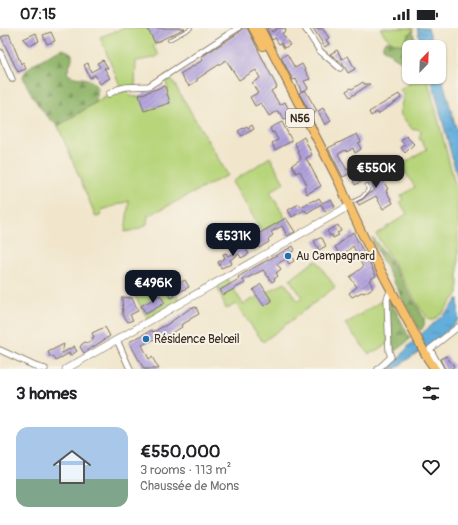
<!DOCTYPE html>
<meta charset="utf-8">
<style>
:root{--surface:#fff;--page:#f2f2f2;--text:#202124;--muted:#757577;--accent:#111827}
body{margin:0;font-family:Pangolin,sans-serif;background:var(--page);color:var(--text);height:100vh;display:flex;flex-direction:column;font-size:15px;white-space:nowrap}
*{box-sizing:border-box;margin:0}
p{font-size:13px;color:var(--muted)}
.icon{flex:none;width:22px;height:22px;fill:none;stroke:currentColor;stroke-width:2;stroke-linecap:round;stroke-linejoin:round}
.map{position:relative;height:341px;overflow:hidden}
.drawer{display:flex;flex-direction:column;background:var(--surface);flex:1}
.drawer>*{flex:none}
.needle{width:26px;rotate:23deg}
.fabs{position:absolute;left:402px;top:12px;display:grid;gap:8px}
.fabs a{display:grid;place-items:center;width:44px;height:44px;border-radius:8px;background:var(--surface);box-shadow:0 1px 3px #0004;font-size:20px}
.price{position:absolute;translate:-50% -34px;padding:0 9px;border-radius:8px;background:var(--accent);color:#fff;font-size:13px;line-height:26px;filter:drop-shadow(0 1px 2px #0008)}
.price::after{content:'';position:absolute;left:50%;top:24px;width:12px;height:9px;margin-left:-6px;background:inherit;clip-path:polygon(0 0,100% 0,50% 100%)}
.price.selected{background:#222;color:#fff}
ul{padding:0;list-style:none}
li{display:flex;align-items:center;gap:12px;height:100px;padding:0 16px}
li span{display:grid;place-items:center;flex:none;width:112px;height:80px;border-radius:12px;color:#555}
li>.icon{margin-inline-start:auto}
span .icon{width:48px;height:48px;fill:#fffc;stroke-width:1}
li b{font-size:17px}
h2{display:flex;justify-content:space-between;align-items:center;height:48px;padding:0 16px;font-size:17px}
.status{display:flex;justify-content:space-between;align-items:center;height:28px;padding:0 20px;background:var(--surface);direction:ltr}
.status svg{height:11px;fill:currentColor}
.map>svg:first-child{display:block}
.grass{fill:#b8d57c;stroke:#7a804d}
.forest{fill:url(#forest-firs);stroke:#667045}
.water{fill:url(#water-ripples);stroke:#4f6c7c}
.building{fill:url(#building-hatch)}
.lines{fill:none;stroke-linecap:round;stroke-linejoin:round}
.service-casing{stroke:#7b6c5b;stroke-width:4}
.minor-casing{stroke:#7b6c5b;stroke-width:7}
.tertiary-casing{stroke:#7b6c5b;stroke-width:8}
.primary-casing{stroke:#7b6c5b;stroke-width:10}
.service{stroke:#fff;stroke-width:2.5}
.minor{stroke:#fff;stroke-width:5.5}
.tertiary{stroke:#fff;stroke-width:7}
.primary{stroke:#f6c06b;stroke-width:8}
.poi-dot{fill:#1f6fb2;stroke:#f7f3e8;stroke-width:1.5}
.labels{text-anchor:middle;stroke-width:4;stroke-linejoin:round;paint-order:stroke}
.shield{fill:#f7f3e8;stroke:#73665b;stroke-width:1}
.shield-label{font-size:11px;font-weight:bold;fill:#3b2a1e}
.poi-label{font-size:12px;fill:#3b2a1e;stroke:#f7f3e8;text-anchor:start}
</style>
<div class="status"><b>07:15</b><svg viewBox="0 0 49 12"><path d="M0 12V9h3v3zM5 12V6h3v6zM10 12V3h3v9zM15 12V0h3v12zM26 1h20v11H26zM47 4h2v5h-2z"/></svg></div>
<div class="map">
<svg width="458" height="341" viewBox="0 0 458 341">
<defs>
<pattern id="forest-firs" width="22" height="20" patternUnits="userSpaceOnUse"><rect width="22" height="20" fill="#92b66c"/><path d="M5 1l3.5 6h-7zM16 11l3.5 6h-7z" fill="#789458"/></pattern>
<pattern id="water-ripples" width="26" height="14" patternUnits="userSpaceOnUse"><rect width="26" height="14" fill="#63aedb"/><path d="M2 4q2-2 4 0t4 0M15 11q2-2 4 0t4 0" fill="none" stroke="#538eb1"/></pattern>
<pattern id="building-hatch" width="6" height="6" patternUnits="userSpaceOnUse"><rect width="6" height="6" fill="#b0a1dd"/><path d="M-1 1l2-2M0 6l6-6M5 7l2-2" fill="none" stroke="#9083b3"/></pattern>
</defs>
<rect width="100%" height="100%" fill="#f7f3e8"/>
<filter id="ink" filterUnits="userSpaceOnUse"><feTurbulence type="fractalNoise" baseFrequency=".025" numOctaves="2"/><feDisplacementMap in="SourceGraphic" scale="8" xChannelSelector="R" yChannelSelector="G"/><feConvolveMatrix kernelMatrix="1 2 1 2 8 2 1 2 1" color-interpolation-filters="sRGB"/></filter>
<filter id="wash" filterUnits="userSpaceOnUse"><feTurbulence type="fractalNoise" baseFrequency=".012" numOctaves="4" result="noise"/><feDisplacementMap in="SourceGraphic" scale="16" xChannelSelector="R" yChannelSelector="G"/><feGaussianBlur stdDeviation="0.9" result="paint"/><feColorMatrix in="noise" values="0 0 0 0 0 0 0 0 0 0 0 0 0 0 0 0 0 1.4 0 .05"/><feComposite in="paint" operator="in"/></filter>
<g filter="url(#wash)">
<rect width="100%" height="100%" fill="#f1e6cc"/>
<g class="grass">
<path d="M123 0H148L157 15 153 18 159 27 154 30 136 33 135 58 128 61 129 68 137 69 168 61 164 48 169 47 228 147 148 188 147 196 139 201 125 204 129 173 102 182 100 188 96 189 58 98 115 63 121 60 100 9Z"/>
<path d="M380 0H413V3H412C407 6 406 12 402 17 390 16 386 9 380 0Z"/>
<path d="M419 49H427L458 168V265L443 284 433 292H429L420 280 376 206 407 186 400 174 403 172 401 168 415 159 404 142 383 153 376 141 393 129 399 138 427 121 419 110 421 104 418 101 413 102 400 86 402 74 404 67 400 62Z"/>
<path d="M270 129 284 155 270 164 286 191 262 203 232 154Z"/>
<path d="M316 232 335 259 263 314 236 276 226 281 216 255 226 249 243 276 285 255 298 273 302 269 290 252Z"/>
<path d="M164 249 182 275 149 294 134 266Z"/>
<path d="M386 270 388 315 375 324H372L369 326 345 296Z"/>
</g>
<g class="forest">
<path d="M412 3 418 19H409V37L396 30 383 20V16L386 13H389L402 17Z"/>
<path d="M62 21 68 23 72 26V31L67 45C76 54 87 44 98 61L96 74 58 98C42 86 31 67 23 49 25 37 51 27 62 21Z"/>
<path d="M372 209 389 231 424 290C425 296 424 299 420 303L373 215Z"/>
<path d="M389 269 410 311 396 323H391Z"/>
</g>
<g class="water">
<path d="M417 0H428L434 19H422Z"/>
<path d="M439 39 458 107V152L431 49H439Z"/>
<path d="M458 270V292C440 313 415 324 395 341H388L399 331 410 316 450 281Z"/>
</g>
<g id="blocks">
<g class="building">
<path d="M147 0H185L155 15Z"/>
<path d="M242 0H247L277 59 271 63 280 77 285 74 292 88 284 92 281 85 279 86 278 83 269 88 261 75 255 78 250 69 258 65 252 55 260 50 256 42 239 52 226 32 197 51V53L189 58 180 46 203 32 201 29 240 4Z"/>
<path d="M268 0H270L272 4 278 0H285L286 3 282 5 290 17 284 20 281 15 279 16 275 10 272 12 267 1Z"/>
<path d="M313 0 323 1 329 10 326 12 329 16 325 19Z"/>
<path d="M51 4 55 13 47 16 43 7Z"/>
<path d="M36 5 39 13 30 18 23 11Z"/>
<path d="M9 6 21 36 23 34 26 41 18 44 1 9Z"/>
<path d="M337 22 342 31 348 28 355 41 348 45 342 35 330 26Z"/>
<path d="M287 26 295 40 302 36 310 51 304 53 308 60 305 62 317 83 311 87 299 65 305 62 301 63 296 51 293 52 281 29Z"/>
<path d="M103 32 108 40H104L110 50 100 56 95 47 90 50 84 37 88 35 91 44 100 39 97 35Z"/>
<path d="M363 54 364 56H370L350 69 346 63 351 60 352 61Z"/>
<path d="M165 58 170 75 144 83 139 67Z"/>
<path d="M399 66 401 70 378 86 377 84 371 88 369 84Z"/>
<path d="M323 80 331 93 325 97 318 83Z"/>
<path d="M282 94 292 113 275 122 272 115 278 112 274 104 272 105 270 100Z"/>
<path d="M252 97 254 101 242 108 238 103 247 98 248 100Z"/>
<path d="M357 106 361 114 358 115 361 121 355 125 353 120 347 124 346 122 338 126 347 142 354 138 356 142 343 149 328 120Z"/>
<path d="M406 108 414 116 405 125 401 120 405 117 401 113Z"/>
<path d="M304 109 312 127 306 130 321 158 307 166 304 159 307 157 300 143 296 145 292 137 301 131 295 115Z"/>
<path d="M376 141 388 161 386 162 393 175 383 181 376 168 359 177 357 174 363 171 368 166 375 162 368 150 355 157 353 153Z"/>
<path d="M319 170 322 175 331 171 335 179 325 184 321 176 307 185 305 182 292 189 288 182 299 176 301 179 314 172V173Z"/>
<path d="M286 190 295 204 287 208 282 198 271 204 273 207 268 211 269 214 259 220 255 212 253 213 251 210Z"/>
<path d="M338 197 341 203 337 205 339 207 333 210 332 207 330 208 327 203Z"/>
<path d="M353 204 376 248 369 252 373 260 364 265 362 264 352 269 349 265 357 259 350 249 363 239 353 218 341 228 335 219Z"/>
<path d="M320 210H322L326 218 319 222 314 213Z"/>
<path d="M244 218 249 226 241 230 239 226 230 232 232 236 221 240 218 234 225 230 223 226 226 225 228 228Z"/>
<path d="M293 218 295 222 290 225 294 233 289 236 286 231 277 236 281 241 276 245 278 248 274 251 275 252 272 254 263 242 243 252 245 255 223 267 220 262 239 251 238 249 246 244Z"/>
<path d="M163 250 167 257 175 253 177 256 185 252 189 259 174 267 175 268 171 270 159 252Z"/>
<path d="M261 256 272 273 264 278 253 262Z"/>
<path d="M160 267 165 275 146 286 141 278Z"/>
<path d="M122 269 132 270 138 283 130 287 133 292 128 294 123 287Z"/>
<path d="M192 279 193 280 196 279 199 286 190 291V292L181 297 182 299 177 302 163 309 162 308 157 310 142 317 149 331 152 329 159 341H144L129 314 152 302 153 304 168 296Z"/>
<path d="M105 299 110 308 84 325 80 319 82 316 85 314 88 315 93 312 92 310 94 309 92 305Z"/>
<path d="M64 316 62 325 75 318 74 320H75L77 323 70 328 69 325 56 333 53 328 51 330 48 324Z"/>
<path d="M446 328 454 338 451 341H445L440 331Z"/>
</g>
</g>
</g>
<g filter="url(#ink)">
<use href="#blocks" fill-opacity="0" stroke="#7b6c5b" stroke-width="1"/>
<g class="lines">
<defs>
<g id="service">
<path d="M169 12 191 0"/>
<path d="M350 175 362 169 368 162 367 157"/>
</g>
<g id="minor">
<path d="M305 0 320 23 340 40"/>
<path d="M0 24 12 51"/>
<path d="M109 66 118 61 126 59 149 58 238 0"/>
<path d="M117 312 130 341"/>
<path d="M0 322 37 339"/>
<path d="M39 341 37 339 45 341"/>
<path d="M378 341 391 329 389 323 387 271 391 261"/>
<path d="M441 341 430 321 458 299"/>
</g>
<path id="tertiary" d="M66 341 349 178"/>
<g id="primary">
<path d="M253 0 263 18"/>
<path d="M260 0 340 156C364 216 398 273 428 331L435 341"/>
</g>
</defs>
<use href="#service" class="service-casing"/>
<use href="#minor" class="minor-casing"/>
<use href="#tertiary" class="tertiary-casing"/>
<use href="#primary" class="primary-casing"/>
<use href="#service" class="service"/>
<use href="#minor" class="minor"/>
<use href="#tertiary" class="tertiary"/>
<use href="#primary" class="primary"/>
</g>
</g>
<g class="poi-dot">
<circle cx="288" cy="228" r="4"/>
<circle cx="146" cy="311" r="4"/>
</g>
<g class="labels">
<rect class="shield" x="286" y="81" width="28" height="18" rx="3"/>
<g class="shield-label">
<text x="300" y="94">N56</text>
</g>
<g class="poi-label">
<text x="296" y="232">Au Campagnard</text>
<text x="154" y="315">Résidence Belœil</text>
</g>
</g>
</svg>
<div class="fabs">
<a><svg class="needle" viewBox="-14 -14 28 28"><path d="M0-13l5 13h-10z" fill="#e53935"/><path d="M0 13l5-13h-10z" fill="#757577"/></svg></a>
</div>
<b class="price selected" style="left:376px;top:161px">€550K</b>
<b class="price" style="left:233px;top:229px">€531K</b>
<b class="price" style="left:153px;top:276px">€496K</b>
</div>
<section class="drawer">
<h2>3 homes<svg class="icon" aria-label="filters" viewBox="0 0 24 24"><path d="M4 7h16M4 17h16"/><circle cx="9" cy="7" r="2"/><circle cx="15" cy="17" r="2"/></svg></h2>
<ul>
<li><span style="background:linear-gradient(#a9c7e8 65%,#7fa58c 0)"><svg class="icon" aria-label="home" viewBox="0 0 24 24"><path d="M3 11l9-7 9 7M6 9v11h12V9"/></svg></span><div><b>€550,000</b><p>3 rooms · 113 m²</p><p>Chaussée de Mons</p></div><svg class="icon" aria-label="heart" viewBox="0 0 24 24"><path d="M12 20l-8-8c-3-5 5-10 8-4 3-6 11-1 8 4z"/></svg></li>
</ul>
</section>
